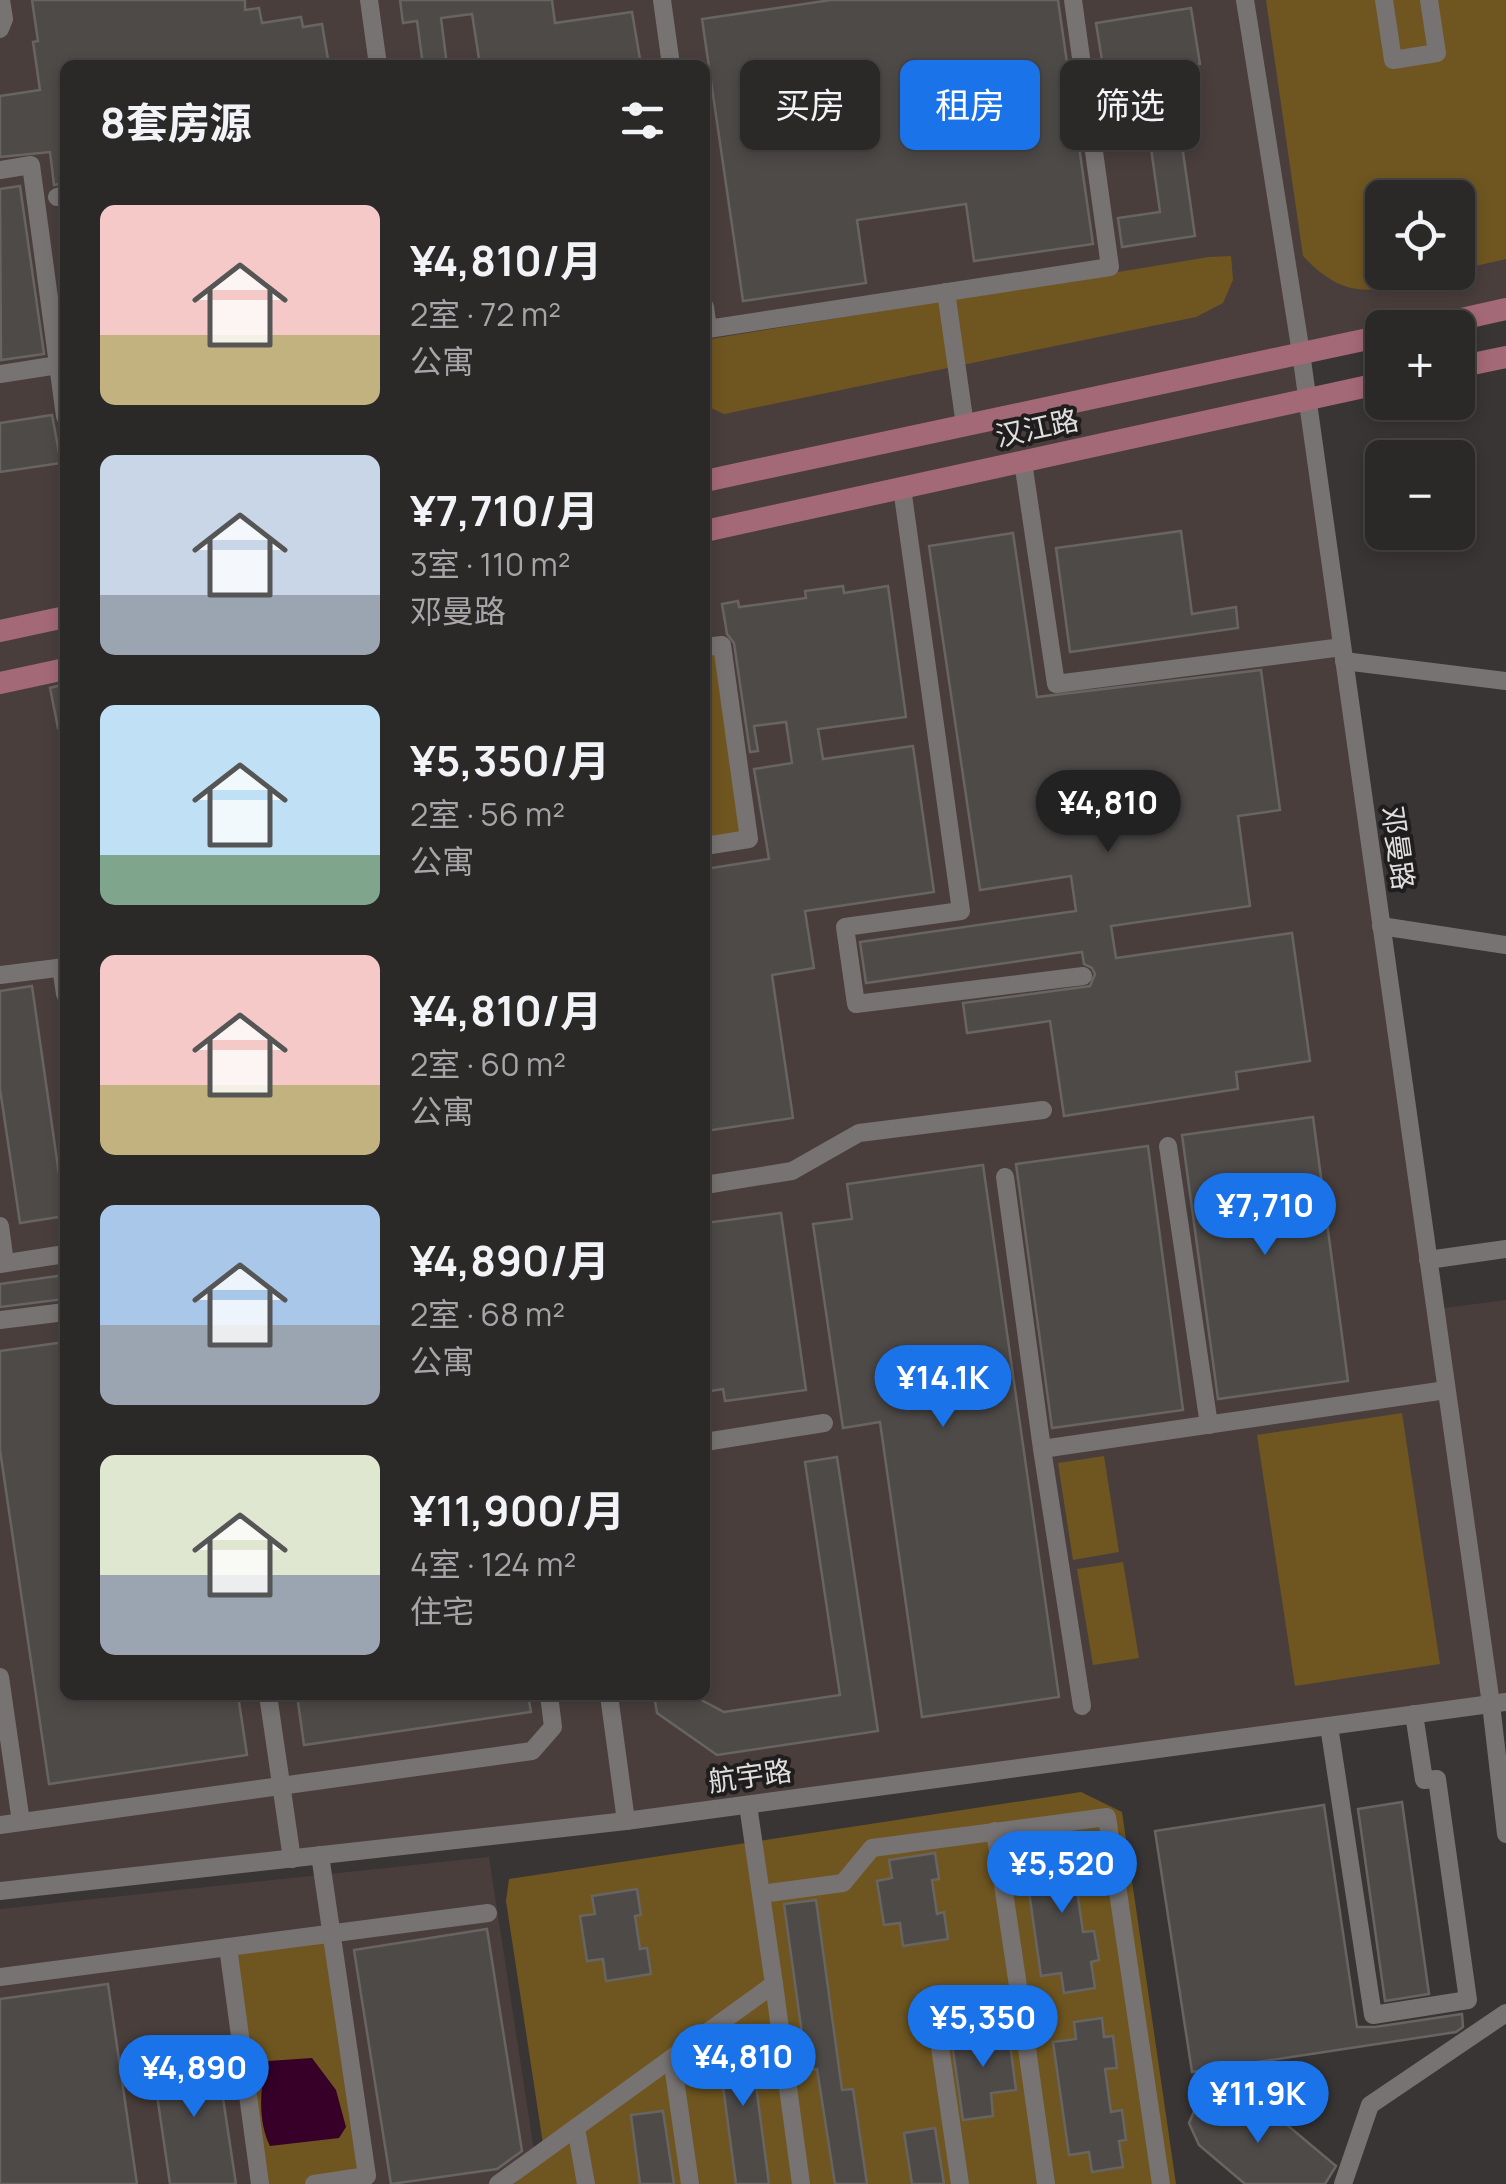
<!DOCTYPE html>
<html lang="zh">
<meta charset="utf-8">
<style>
:root{--surface:#2b2828;--page:#373434;--text:#f1f3f6;--muted:#a6a6a8;--line:#474445;--accent:#1a73e8}
body{margin:0;font-family:Manrope,"Noto Sans SC",sans-serif;background:var(--page);color:var(--text);height:100vh;display:flex;flex-direction:column;font-size:38px;white-space:nowrap}
*{box-sizing:border-box;margin:0}
p{font-size:32px;color:var(--muted)}
.icon{flex:none;width:55px;height:55px;fill:none;stroke:currentColor;stroke-width:2;stroke-linecap:round;stroke-linejoin:round}
.map{position:relative;flex:1;overflow:hidden}
.details{position:absolute;left:60px;top:60px;width:650px;height:1640px;display:flex;flex-direction:column;background:var(--surface);border-radius:15px;box-shadow:0 5px 15px #0003,0 0 0 2px var(--line)}
.details>*{flex:none}
.top-card{position:absolute;left:740px;top:60px;width:615px;height:90px;display:flex;gap:20px}
.tools{position:absolute;left:1365px;top:180px;display:grid;gap:20px}
.tools a{display:grid;place-items:center;width:110px;height:110px;border-radius:15px;background:var(--surface);box-shadow:0 5px 15px #0003,0 0 0 2px var(--line);font-size:50px}
.price{position:absolute;translate:-50% -85px;padding:0 22px;border-radius:35px;background:var(--accent);color:#fff;font-size:32px;line-height:65px;filter:drop-shadow(0 2px 5px #0008)}
.price::after{content:'';position:absolute;left:50%;top:60px;width:30px;height:22px;margin-left:-15px;background:inherit;clip-path:polygon(0 0,100% 0,50% 100%)}
.price.current{background:#222;color:#fff}
ul{padding:0;list-style:none}
li{display:flex;align-items:center;gap:30px;height:250px;padding:0 40px}
li span{display:grid;place-items:center;flex:none;width:280px;height:200px;border-radius:15px;color:#555}
li>.icon{margin-inline-start:auto}
span .icon{width:120px;height:120px;fill:#fffc;stroke-width:1}
li b{font-size:42px}
h2{display:flex;justify-content:space-between;align-items:center;height:120px;padding:0 40px;font-size:42px}
.pill{padding:0 35px;border-radius:15px;background:var(--surface);box-shadow:0 5px 15px #0003,0 0 0 2px var(--line);font-size:35px;line-height:90px}
.pill.current{background:var(--accent);color:#fff}
.map>svg:first-child{display:block}
.built{fill:#493e3c;fill-rule:evenodd}
.green{fill:#6f5620}
.water{fill:#360029}
.building{fill:#4d4a48;stroke:#676462;stroke-width:2.5}
.lines{fill:none;stroke-linecap:round;stroke-linejoin:round}
.minor{stroke:#777372;stroke-width:18}
.major{stroke:#a46976;stroke-width:22}
.labels{text-anchor:middle;stroke-width:8;stroke-linejoin:round;paint-order:stroke}
.street-label{font-size:28px;fill:#e1dede;stroke:#1f1d1d}
</style>
<div class="map">
<svg width="1506" height="2184" viewBox="0 0 1506 2184">
<rect width="100%" height="100%" fill="#393535"/>
<g class="built">
<path d="M0 0H1506V309L1421 327 1382 328 1302 353 1436 1309 1506 1300V1702L0 1891ZM65 65H705V1695H65ZM1382 198H1458V272H1382Z"/>
<path d="M489 1857 535 2157 498 2184H0V1909Z"/>
</g>
<g class="green">
<path d="M1266 0H1506V259L1458 270V198H1382V272L1446 273C1384 287 1352 309 1303 256Z"/>
<path d="M1231 256 1233 280 1223 303 1196 317 724 414 711 408 705 378V340L1209 257Z"/>
<path d="M722 645 749 839 705 846V647Z"/>
<path d="M1402 1413 1440 1664 1295 1686 1257 1435Z"/>
<path d="M1104 1456 1119 1552 1073 1560 1058 1463Z"/>
<path d="M1123 1562 1139 1658 1093 1665 1077 1569Z"/>
<path d="M1081 1792 1122 1812 1176 2184H514L545 2157 506 1901 509 1879Z"/>
<path d="M331 1934 367 2176 314 2184H260L228 1947Z"/>
</g>
<path class="water" d="M312 2058 336 2090 346 2127 339 2138 270 2146C258 2123 259 2085 268 2061Z"/>
<g class="building">
<path d="M32 0H245V10L259 8 262 23 301 17 303 27 322 24 329 65H65V183L54 185 50 152 0 157V96L40 90 33 42 38 41Z"/>
<path d="M400 0H552L555 23 632 12 641 65H480L472 14 441 18 447 65H423L417 21 403 23Z"/>
<path d="M831 0H1058L1093 244 974 261 966 204 857 220 866 283 743 301 702 19Z"/>
<path d="M1191 8 1200 64 1105 79 1096 23Z"/>
<path d="M1176 103 1195 236 1122 247 1118 218 1160 212 1149 134 1109 140 1106 113Z"/>
<path d="M20 186 44 354 1 360 0 189Z"/>
<path d="M52 415 61 463 0 472V423Z"/>
<path d="M1181 531 1192 614 1236 607 1238 628 1070 652 1056 548Z"/>
<path d="M1013 533 1037 697 1261 670 1280 810 1238 816 1250 906 1111 926 1116 958 1292 933 1310 1061 1236 1072 1238 1089 1064 1116 1050 1021 967 1033 963 1003 1090 986 1095 974 1092 968 1084 964 1082 952 866 983 860 942 1076 911 1071 876 980 890 929 546Z"/>
<path d="M843 586 844 593 888 586 906 717 818 729 823 759 913 746 934 892 805 911 814 968 772 975 793 1118 705 1131V869L769 859 754 769 792 763 786 722 754 726 758 751 750 752 734 643 727 634 722 604 738 601 739 607 806 598 805 591Z"/>
<path d="M65 684V727L58 728 50 688Z"/>
<path d="M32 986 65 1216 20 1223 0 1089V991Z"/>
<path d="M1313 1117 1348 1381 1218 1399 1182 1135Z"/>
<path d="M1148 1146 1183 1410 1052 1428 1016 1164Z"/>
<path d="M983 1165 1059 1697 922 1717 880 1422 843 1428 813 1224 852 1219 847 1184Z"/>
<path d="M781 1213 806 1390 725 1401 723 1389 705 1392V1223Z"/>
<path d="M65 1275V1299L0 1307V1284Z"/>
<path d="M65 1342V1695H238L247 1755 49 1784 0 1450V1351Z"/>
<path d="M837 1457 878 1731 717 1755 657 1713 654 1695H692L724 1712 840 1695 805 1462Z"/>
<path d="M297 1695H528L531 1712 304 1745Z"/>
<path d="M1402 1802 1429 1994 1385 2001 1358 1809Z"/>
<path d="M1324 1805 1357 2027H1375L1462 2014 1463 2027 1456 2032 1192 2072 1155 1831Z"/>
<path d="M1074 1839 1077 1858 1085 1857 1089 1888 1077 1890 1083 1932 1094 1931 1099 1960 1091 1962 1095 1988 1064 1993 1061 1973 1041 1976 1025 1863 1048 1860 1046 1842Z"/>
<path d="M935 1853 939 1879 932 1880 937 1914 944 1912 948 1939 903 1946 900 1923 884 1925 877 1881 892 1878 889 1860Z"/>
<path d="M637 1889 641 1915 635 1916 640 1949 647 1948 651 1974 606 1981 603 1959 587 1961 580 1916 595 1914 592 1896Z"/>
<path d="M816 1900 842 2090 853 2089 867 2184H835L817 2069 807 2070 784 1904Z"/>
<path d="M487 1929 522 2151 497 2169 391 2184 354 1950Z"/>
<path d="M108 1984 137 2184H0V1999Z"/>
<path d="M1102 2018 1104 2037 1113 2036 1117 2068 1105 2069 1111 2112 1122 2110 1126 2140 1119 2141 1123 2167 1092 2172 1089 2152 1069 2155 1053 2042 1076 2039 1074 2022Z"/>
<path d="M1008 2028 1016 2090 991 2093 993 2116 963 2120 951 2036Z"/>
<path d="M749 2032 769 2184H736L717 2041 724 2036Z"/>
<path d="M216 2052 236 2184H170L152 2061Z"/>
<path d="M1201 2096 1247 2119 1256 2099 1336 2166 1325 2184H1245L1199 2145 1189 2123Z"/>
<path d="M663 2111 674 2184H640L631 2115Z"/>
<path d="M935 2128 944 2184H912L904 2133Z"/>
</g>
<g class="lines">
<g class="minor">
<path d="M369 0 378 65"/>
<path d="M662 0 671 65"/>
<path d="M1245 0 1301 353 1491 1704 1506 1834"/>
<path d="M1384 0 1393 60 1437 53 1429 0"/>
<path d="M0 29 4 19 1 0"/>
<path d="M0 170 31 165 65 416"/>
<path d="M57 197 65 195"/>
<path d="M946 292 965 425"/>
<path d="M705 307 708 329 1110 267 1073 0"/>
<path d="M0 374 58 365"/>
<path d="M1023 462 1056 684 1342 647"/>
<path d="M902 488 961 911 845 927 856 1004 1083 976"/>
<path d="M705 647 722 645 749 839 705 846"/>
<path d="M1344 661 1506 681"/>
<path d="M1381 926 1506 945"/>
<path d="M61 967 65 994"/>
<path d="M0 975 65 967"/>
<path d="M1168 1146 1209 1425"/>
<path d="M1005 1177 1042 1449 1446 1390"/>
<path d="M705 1185 792 1171 859 1133 1043 1110"/>
<path d="M0 1226 5 1263"/>
<path d="M1428 1260 1506 1249"/>
<path d="M0 1264 65 1254"/>
<path d="M0 1320 65 1312"/>
<path d="M705 1442 824 1423"/>
<path d="M1042 1449 1082 1706"/>
<path d="M0 1677 21 1822"/>
<path d="M268 1695 292 1859"/>
<path d="M609 1695 626 1821"/>
<path d="M1329 1726 1373 2015 1468 2000 1437 1779 1424 1780 1414 1714"/>
<path d="M0 1825 532 1751 553 1727 549 1695"/>
<path d="M995 1831 1022 2013"/>
<path d="M0 1891 626 1821 1506 1702"/>
<path d="M761 1894 843 1883 872 1848 1107 1817 1161 2184"/>
<path d="M228 1947 260 2184"/>
<path d="M0 1977 488 1913"/>
<path d="M774 1984 801 2184"/>
<path d="M672 2058 690 2184"/>
<path d="M576 2128 586 2184"/>
<path d="M314 2184 367 2176 320 1855"/>
<path d="M498 2184 774 1984 748 1805"/>
<path d="M960 2184 937 2026 1022 2013 1046 2184"/>
<path d="M1343 2184 1370 2105 1506 2013"/>
</g>
<g class="major">
<path d="M1421 328 1506 309"/>
<path d="M1458 367 1506 357"/>
<path d="M705 481 1382 336"/>
<path d="M705 531 1382 383"/>
<path d="M0 631 65 617"/>
<path d="M0 683 65 669"/>
</g>
</g>
<g class="labels">
<g class="street-label">
<text transform="translate(1037 428) rotate(-12)" y="10">汉江路</text>
<text transform="translate(1398 848) rotate(82)" y="10">邓曼路</text>
<text transform="translate(750 1776) rotate(-8)" y="10">航宇路</text>
</g>
</g>
</svg>
<div class="tools">
<a><svg class="icon" aria-label="locate" viewBox="0 0 24 24"><circle cx="12" cy="12" r="6"/><path d="M12 2v4M12 18v4M2 12h4M18 12h4"/></svg></a>
<a>+</a>
<a>−</a>
</div>
<b class="price current" style="left:1108px;top:855px">¥4,810</b>
<b class="price" style="left:1265px;top:1258px">¥7,710</b>
<b class="price" style="left:943px;top:1430px">¥14.1K</b>
<b class="price" style="left:1062px;top:1916px">¥5,520</b>
<b class="price" style="left:983px;top:2070px">¥5,350</b>
<b class="price" style="left:743px;top:2109px">¥4,810</b>
<b class="price" style="left:194px;top:2120px">¥4,890</b>
<b class="price" style="left:1258px;top:2146px">¥11.9K</b>
<div class="top-card">
<a class="pill">买房</a>
<a class="pill current">租房</a>
<a class="pill">筛选</a>
</div>
<section class="details">
<h2>8套房源<svg class="icon" aria-label="filters" viewBox="0 0 24 24"><path d="M4 7h16M4 17h16"/><circle cx="9" cy="7" r="2"/><circle cx="15" cy="17" r="2"/></svg></h2>
<ul>
<li><span style="background:linear-gradient(#f6c9c9 65%,#c2b280 0)"><svg class="icon" aria-label="home" viewBox="0 0 24 24"><path d="M3 11l9-7 9 7M6 9v11h12V9"/></svg></span><div><b>¥4,810/月</b><p>2室 · 72 m²</p><p>公寓</p></div></li>
<li><span style="background:linear-gradient(#c9d6e8 70%,#9aa5b1 0)"><svg class="icon" aria-label="home" viewBox="0 0 24 24"><path d="M3 11l9-7 9 7M6 9v11h12V9"/></svg></span><div><b>¥7,710/月</b><p>3室 · 110 m²</p><p>邓曼路</p></div></li>
<li><span style="background:linear-gradient(#bfe0f5 75%,#7fa58c 0)"><svg class="icon" aria-label="home" viewBox="0 0 24 24"><path d="M3 11l9-7 9 7M6 9v11h12V9"/></svg></span><div><b>¥5,350/月</b><p>2室 · 56 m²</p><p>公寓</p></div></li>
<li><span style="background:linear-gradient(#f6c9c9 65%,#c2b280 0)"><svg class="icon" aria-label="home" viewBox="0 0 24 24"><path d="M3 11l9-7 9 7M6 9v11h12V9"/></svg></span><div><b>¥4,810/月</b><p>2室 · 60 m²</p><p>公寓</p></div></li>
<li><span style="background:linear-gradient(#a9c7e8 60%,#9aa5b1 0)"><svg class="icon" aria-label="home" viewBox="0 0 24 24"><path d="M3 11l9-7 9 7M6 9v11h12V9"/></svg></span><div><b>¥4,890/月</b><p>2室 · 68 m²</p><p>公寓</p></div></li>
<li><span style="background:linear-gradient(#dfe7d0 60%,#9aa5b1 0)"><svg class="icon" aria-label="home" viewBox="0 0 24 24"><path d="M3 11l9-7 9 7M6 9v11h12V9"/></svg></span><div><b>¥11,900/月</b><p>4室 · 124 m²</p><p>住宅</p></div></li>
</ul>
</section>
</div>
